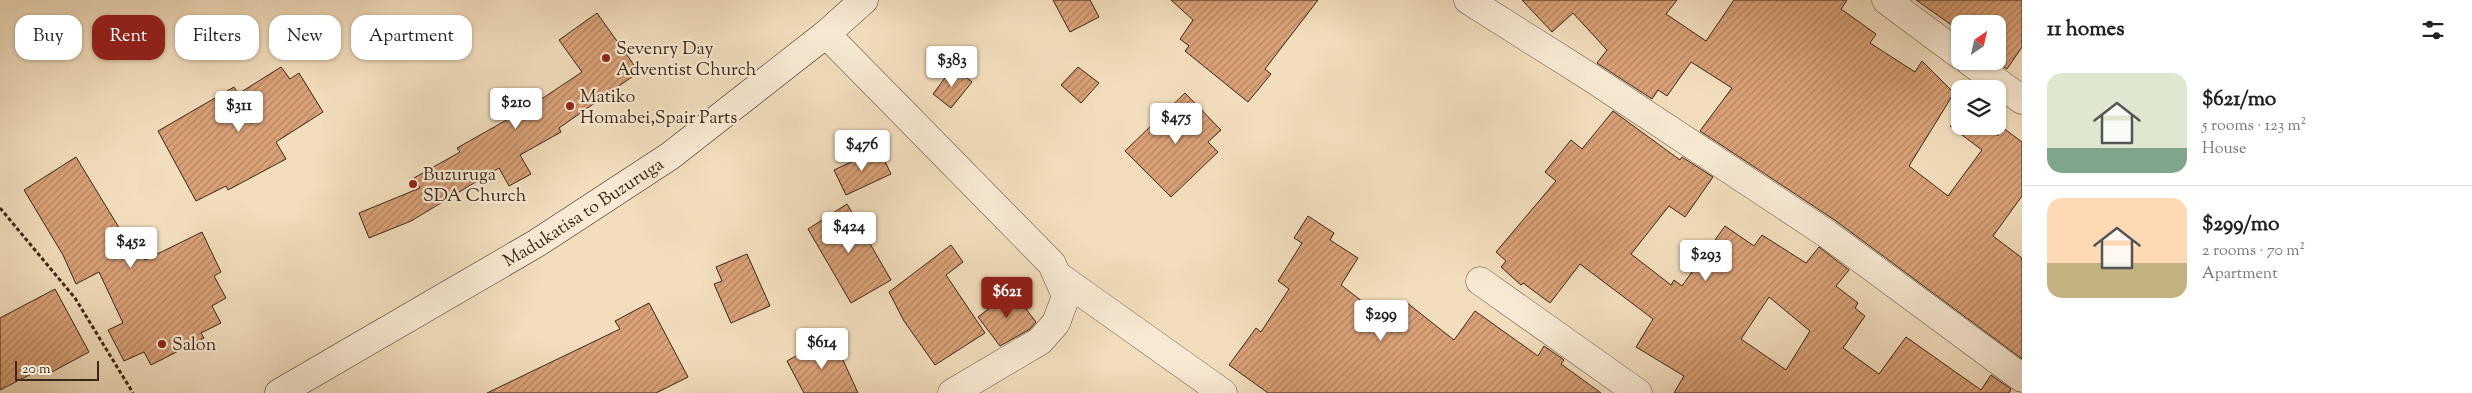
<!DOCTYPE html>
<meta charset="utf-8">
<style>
:root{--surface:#fff;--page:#f2f2f2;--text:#222;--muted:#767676;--line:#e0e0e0;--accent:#8f2418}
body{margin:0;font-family:"Sorts Mill Goudy",serif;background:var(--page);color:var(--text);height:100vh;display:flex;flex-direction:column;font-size:19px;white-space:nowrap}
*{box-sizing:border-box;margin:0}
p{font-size:16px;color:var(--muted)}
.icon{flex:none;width:28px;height:28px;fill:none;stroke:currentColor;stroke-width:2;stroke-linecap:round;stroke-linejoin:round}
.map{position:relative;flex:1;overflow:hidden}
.drawer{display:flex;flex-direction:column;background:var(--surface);width:450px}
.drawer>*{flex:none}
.banner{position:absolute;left:15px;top:15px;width:475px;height:45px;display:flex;gap:10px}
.needle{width:32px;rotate:34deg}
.tools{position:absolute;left:1951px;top:15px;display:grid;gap:10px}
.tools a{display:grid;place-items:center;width:55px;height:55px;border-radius:10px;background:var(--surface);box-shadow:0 1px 4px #0004;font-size:25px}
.scale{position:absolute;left:15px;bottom:12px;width:84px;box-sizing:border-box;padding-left:5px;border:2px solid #392819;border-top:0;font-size:14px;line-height:18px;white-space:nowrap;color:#392819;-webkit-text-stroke:4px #f7e9d3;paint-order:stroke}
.price{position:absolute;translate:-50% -42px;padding:0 11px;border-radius:5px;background:#fff;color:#222;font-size:16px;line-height:32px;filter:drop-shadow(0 1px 2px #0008)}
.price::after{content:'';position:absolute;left:50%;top:30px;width:15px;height:11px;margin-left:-8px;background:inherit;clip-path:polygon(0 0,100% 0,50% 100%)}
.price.active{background:var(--accent);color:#fff}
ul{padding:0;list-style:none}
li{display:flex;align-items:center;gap:15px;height:125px;padding:0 25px}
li+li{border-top:1px solid var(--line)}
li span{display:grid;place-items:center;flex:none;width:140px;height:100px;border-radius:15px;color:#555}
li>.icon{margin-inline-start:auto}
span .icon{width:60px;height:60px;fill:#fffc;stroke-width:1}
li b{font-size:21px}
h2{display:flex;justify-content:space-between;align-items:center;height:60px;padding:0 25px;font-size:21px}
.tag{padding:0 18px;border-radius:15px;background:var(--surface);box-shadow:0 1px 4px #0004;font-size:18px;line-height:45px}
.tag.active{background:var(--accent);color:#fff}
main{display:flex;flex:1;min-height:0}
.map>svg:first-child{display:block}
.building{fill:url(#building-hatch);stroke:#392819;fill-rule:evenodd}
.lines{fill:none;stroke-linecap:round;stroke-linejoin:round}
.minor-casing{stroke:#675542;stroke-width:29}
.secondary-casing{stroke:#392819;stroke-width:29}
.path{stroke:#392819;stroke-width:3;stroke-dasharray:4 2.5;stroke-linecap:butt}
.minor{stroke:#f7e9d3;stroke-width:28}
.secondary{stroke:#f7e9d3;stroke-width:28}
.poi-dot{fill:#8f2418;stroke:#f7e9d3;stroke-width:2}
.labels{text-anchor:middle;stroke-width:4.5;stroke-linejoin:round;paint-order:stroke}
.poi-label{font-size:18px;fill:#392819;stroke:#f7e9d3;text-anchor:start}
.street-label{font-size:18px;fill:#392819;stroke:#f7e9d3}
</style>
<main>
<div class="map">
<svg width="2022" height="393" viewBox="0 0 2022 393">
<defs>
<pattern id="building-hatch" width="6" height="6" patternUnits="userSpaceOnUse" patternTransform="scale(1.25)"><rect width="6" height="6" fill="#daa177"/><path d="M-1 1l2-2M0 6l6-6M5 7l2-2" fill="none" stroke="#b28361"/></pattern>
</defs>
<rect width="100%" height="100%" fill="#f2ddbc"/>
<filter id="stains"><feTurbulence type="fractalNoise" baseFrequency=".004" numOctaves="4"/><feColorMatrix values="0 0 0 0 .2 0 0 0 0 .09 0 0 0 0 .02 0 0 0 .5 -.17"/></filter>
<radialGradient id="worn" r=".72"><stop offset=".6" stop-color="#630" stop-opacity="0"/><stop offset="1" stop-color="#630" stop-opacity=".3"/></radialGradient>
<g class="building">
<path d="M1053 0H1090L1099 17 1070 32Z"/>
<path d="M1171 0H1318L1265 69 1271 74 1248 102 1185 51 1189 46 1180 39 1193 20Z"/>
<path d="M1522 0H1677L1666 14 1706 41 1734 0H1847L1841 9 1876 34 1870 43 1915 72 1922 61 1954 93 1909 166 1948 196 1982 150 1950 126H1987L1998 136V124L2022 142V196L1993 236 2022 258V359L1836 221 1700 131 1732 88 1691 62 1667 96 1658 90 1652 99 1597 63 1607 50 1573 13 1552 32Z"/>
<path d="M1916 0H2022V47L2007 69 1998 63V23L1960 24V31Z"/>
<path d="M597 13 639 72 559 128 561 132 520 155 531 174 509 186 499 168 411 221 369 238 359 213 420 188 414 178 460 152 457 148 528 108 582 72 559 40Z"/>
<path d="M281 67 290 79 299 73 323 112 276 142 286 159 228 190 226 186 196 201 158 131 234 87 238 94Z"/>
<path d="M953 67 972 82 951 108 933 94Z"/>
<path d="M1078 67 1099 83 1081 103 1061 85Z"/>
<path d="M1185 93 1221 130 1208 142 1218 152 1171 197 1125 151Z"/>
<path d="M1613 111 1680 160 1682 157 1713 177 1685 217 1669 206 1631 254 1671 285 1674 280 1682 286 1725 226 1754 246 1762 235 1806 263 1819 247 1849 270 1836 286 1858 303 1855 308 1865 316 1843 348 1879 374 1906 337 1981 390 1991 375 2011 389 2009 393H1674L1684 376 1636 347 1653 319 1580 264 1550 303 1523 283 1521 285 1501 267 1506 261 1496 252 1556 181 1545 172 1571 140 1582 149ZM1769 297 1810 331 1786 370 1741 339Z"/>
<path d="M879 149 891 174 846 195 834 170Z"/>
<path d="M76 157 135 254 141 251 145 260 202 232 221 272 214 276 226 298 212 306 221 323 201 333 204 338 151 365 144 352 124 361 108 330 123 323 99 272 76 284 63 255 24 190Z"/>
<path d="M847 204 891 280 851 303 808 229Z"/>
<path d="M1308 216 1334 233 1330 240 1358 258 1341 285 1389 322 1406 302 1454 340 1475 311 1538 356 1544 346 1564 360 1561 364 1601 393H1268L1229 365 1256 328 1261 332 1289 289 1278 281 1302 243 1294 238Z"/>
<path d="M951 245 963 262 946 275 985 333 935 365 904 321 889 292Z"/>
<path d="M747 254 770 306 731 323 714 284 722 281 716 267Z"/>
<path d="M55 289 89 352 48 374 45 367 0 390V318Z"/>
<path d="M1012 291 1036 322 1030 329 1000 346 978 317Z"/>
<path d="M649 303 688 377 656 393H487L620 329 615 321Z"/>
<path d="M832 336 858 393H804L787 361Z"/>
</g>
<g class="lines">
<defs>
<g id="minor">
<path d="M1468 0 1590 77 1827 234 2022 378"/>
<path d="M1886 0 1960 55"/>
<path d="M826 34 1052 264 1066 296 1056 323 1040 341 952 393"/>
<path d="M1969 61 2022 100"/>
<path d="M1057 275 1223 393"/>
<path d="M1480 281 1638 393"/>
</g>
<g id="secondary">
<path id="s1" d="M279 393 537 243 670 156 826 34 864 0"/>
</g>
</defs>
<use href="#minor" class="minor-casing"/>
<use href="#secondary" class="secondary-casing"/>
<path class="path" d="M0 208 75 298 133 393"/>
<use href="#minor" class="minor"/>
<use href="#secondary" class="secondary"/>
</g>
<g class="poi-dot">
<circle cx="606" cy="58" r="5"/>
<circle cx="570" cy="106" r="5"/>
<circle cx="413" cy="184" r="5"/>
<circle cx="162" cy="344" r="5"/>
</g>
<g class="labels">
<g class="poi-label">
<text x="616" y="54">Sevenry Day<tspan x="616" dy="21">Adventist Church</tspan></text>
<text x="580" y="102">Matiko<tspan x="580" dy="21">Homabei,Spair Parts</tspan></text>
<text x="423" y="180">Buzuruga<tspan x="423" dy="21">SDA Church</tspan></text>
<text x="172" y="350">Salon</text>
</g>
<g class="street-label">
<text dy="6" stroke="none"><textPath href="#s1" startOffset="354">Madukatisa to Buzuruga</textPath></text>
</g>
</g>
<rect width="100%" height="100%" filter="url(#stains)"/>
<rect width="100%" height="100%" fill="url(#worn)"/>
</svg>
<div class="tools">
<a><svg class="needle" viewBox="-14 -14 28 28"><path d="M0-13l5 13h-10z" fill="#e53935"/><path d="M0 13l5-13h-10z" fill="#767676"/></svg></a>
<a><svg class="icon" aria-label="layers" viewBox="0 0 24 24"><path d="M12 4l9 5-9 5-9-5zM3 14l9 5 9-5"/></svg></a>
</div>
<div class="scale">20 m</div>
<b class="price" style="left:952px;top:88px">$383</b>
<b class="price" style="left:516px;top:130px">$210</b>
<b class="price" style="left:239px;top:133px">$311</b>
<b class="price" style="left:1176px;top:145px">$475</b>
<b class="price" style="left:862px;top:172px">$476</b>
<b class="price" style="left:849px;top:254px">$424</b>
<b class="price" style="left:131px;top:269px">$452</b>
<b class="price" style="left:1706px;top:282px">$293</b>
<b class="price active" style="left:1007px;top:319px">$621</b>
<b class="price" style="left:1381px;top:342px">$299</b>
<b class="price" style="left:822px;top:370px">$614</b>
<div class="banner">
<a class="tag">Buy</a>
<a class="tag active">Rent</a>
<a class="tag">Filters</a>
<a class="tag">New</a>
<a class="tag">Apartment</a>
</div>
</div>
<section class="drawer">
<h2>11 homes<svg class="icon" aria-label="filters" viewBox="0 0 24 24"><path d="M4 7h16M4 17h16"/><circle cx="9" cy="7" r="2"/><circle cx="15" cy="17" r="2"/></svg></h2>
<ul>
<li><span style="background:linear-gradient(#dfe7d0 75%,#7fa58c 0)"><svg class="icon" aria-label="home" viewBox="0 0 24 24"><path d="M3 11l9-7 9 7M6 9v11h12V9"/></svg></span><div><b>$621/mo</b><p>5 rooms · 123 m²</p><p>House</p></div></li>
<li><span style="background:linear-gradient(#ffd9b3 65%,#c2b280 0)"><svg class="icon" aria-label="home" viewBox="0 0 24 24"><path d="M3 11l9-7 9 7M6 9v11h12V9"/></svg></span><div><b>$299/mo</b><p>2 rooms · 70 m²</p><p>Apartment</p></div></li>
</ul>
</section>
</main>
